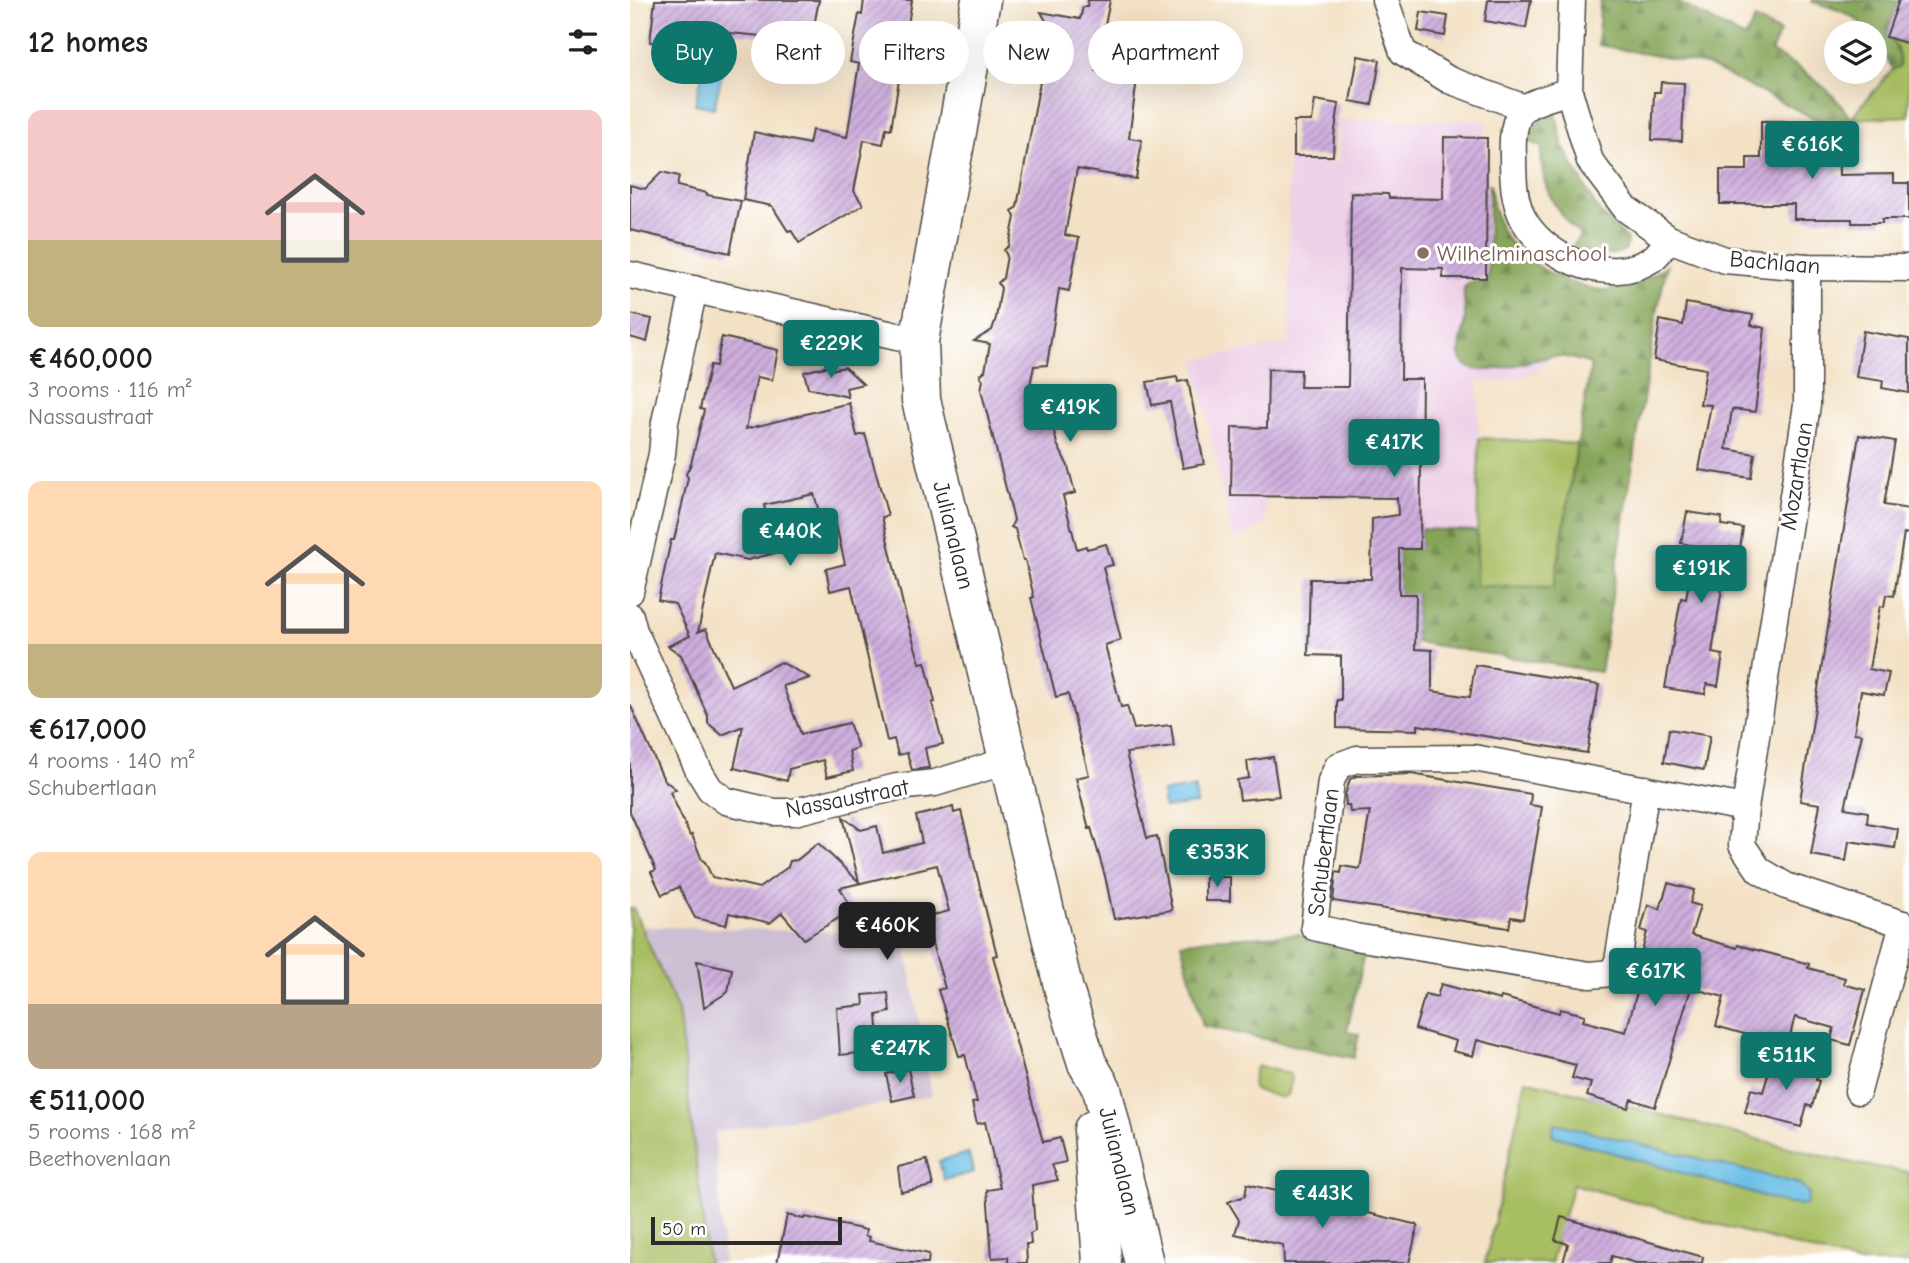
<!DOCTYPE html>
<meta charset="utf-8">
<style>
:root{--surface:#fff;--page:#f2f2f2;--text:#202124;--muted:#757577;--accent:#0f766e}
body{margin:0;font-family:"Comic Neue",sans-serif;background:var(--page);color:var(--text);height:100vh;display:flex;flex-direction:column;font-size:26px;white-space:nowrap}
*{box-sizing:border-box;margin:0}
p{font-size:23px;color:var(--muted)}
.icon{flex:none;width:38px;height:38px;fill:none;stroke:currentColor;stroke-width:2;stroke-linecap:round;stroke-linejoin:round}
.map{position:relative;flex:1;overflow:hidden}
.details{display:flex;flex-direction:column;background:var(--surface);width:630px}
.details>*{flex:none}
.hud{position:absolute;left:21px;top:21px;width:665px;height:63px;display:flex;gap:14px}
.controls{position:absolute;left:1194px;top:21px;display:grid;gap:14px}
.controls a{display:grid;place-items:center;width:63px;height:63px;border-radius:50%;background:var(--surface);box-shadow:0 7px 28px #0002;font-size:35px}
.scale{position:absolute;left:21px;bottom:18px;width:191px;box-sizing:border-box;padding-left:7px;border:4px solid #2b2b2b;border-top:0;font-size:19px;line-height:24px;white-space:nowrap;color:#2b2b2b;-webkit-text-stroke:5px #fff;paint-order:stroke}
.price{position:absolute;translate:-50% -60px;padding:0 16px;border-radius:7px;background:var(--accent);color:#fff;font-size:23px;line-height:46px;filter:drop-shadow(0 2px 4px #0008)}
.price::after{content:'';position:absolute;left:50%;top:42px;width:21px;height:16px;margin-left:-10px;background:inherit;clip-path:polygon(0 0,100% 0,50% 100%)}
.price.current{background:#222;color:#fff}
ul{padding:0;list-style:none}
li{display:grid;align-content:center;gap:14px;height:371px;padding:0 28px}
li span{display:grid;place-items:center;height:217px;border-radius:14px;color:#555}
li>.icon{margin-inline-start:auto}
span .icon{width:126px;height:126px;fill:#fffc;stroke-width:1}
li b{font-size:30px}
h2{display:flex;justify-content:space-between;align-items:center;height:84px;padding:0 28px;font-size:30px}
.tag{padding:0 24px;border-radius:32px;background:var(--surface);box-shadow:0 7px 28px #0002;font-size:24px;line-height:63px}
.tag.current{background:var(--accent);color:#fff}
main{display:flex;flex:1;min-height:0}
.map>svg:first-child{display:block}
.built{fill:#eed0e7}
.industrial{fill:#ccbed3}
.grass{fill:#a8be62;stroke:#6a7446;stroke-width:2;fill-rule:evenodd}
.forest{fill:url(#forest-firs);stroke:#586842;stroke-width:2}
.water{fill:#69bee6;stroke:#4a7488;stroke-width:2}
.building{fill:url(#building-hatch)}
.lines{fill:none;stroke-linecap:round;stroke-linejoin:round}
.minor-casing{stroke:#494642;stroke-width:29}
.secondary-casing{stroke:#494642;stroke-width:41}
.minor{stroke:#fff;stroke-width:26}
.secondary{stroke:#fff;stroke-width:38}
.education-dot{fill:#8d6e63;stroke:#fff;stroke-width:2.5}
.labels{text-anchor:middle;stroke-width:6;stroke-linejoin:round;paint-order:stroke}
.education-label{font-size:23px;fill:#785e54;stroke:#fff;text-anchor:start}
.street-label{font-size:23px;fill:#2b2b2b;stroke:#fff}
</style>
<main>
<section class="details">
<h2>12 homes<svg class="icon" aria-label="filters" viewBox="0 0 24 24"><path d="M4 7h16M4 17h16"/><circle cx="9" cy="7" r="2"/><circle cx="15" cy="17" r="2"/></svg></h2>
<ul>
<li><span style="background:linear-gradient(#f6c9c9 60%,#c2b280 0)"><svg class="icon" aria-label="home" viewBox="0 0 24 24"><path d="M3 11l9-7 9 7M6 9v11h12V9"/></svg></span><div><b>€460,000</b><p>3 rooms · 116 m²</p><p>Nassaustraat</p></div></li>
<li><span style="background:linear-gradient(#ffd9b3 75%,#c2b280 0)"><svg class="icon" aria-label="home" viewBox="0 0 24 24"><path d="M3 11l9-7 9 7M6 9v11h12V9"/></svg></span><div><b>€617,000</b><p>4 rooms · 140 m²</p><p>Schubertlaan</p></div></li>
<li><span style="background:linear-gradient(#ffd9b3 70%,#b9a48a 0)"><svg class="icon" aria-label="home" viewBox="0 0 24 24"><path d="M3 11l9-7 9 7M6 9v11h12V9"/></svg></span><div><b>€511,000</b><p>5 rooms · 168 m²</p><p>Beethovenlaan</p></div></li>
</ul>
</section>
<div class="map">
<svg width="1279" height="1263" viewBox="0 0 1279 1263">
<defs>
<pattern id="forest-firs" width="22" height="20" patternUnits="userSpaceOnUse" patternTransform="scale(1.75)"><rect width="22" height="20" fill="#86a558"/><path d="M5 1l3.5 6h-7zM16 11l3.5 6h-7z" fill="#6e8749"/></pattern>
<pattern id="building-hatch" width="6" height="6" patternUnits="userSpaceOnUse" patternTransform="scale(1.75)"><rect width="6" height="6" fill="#cfaede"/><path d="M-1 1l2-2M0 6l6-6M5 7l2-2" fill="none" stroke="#a88eb4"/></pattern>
</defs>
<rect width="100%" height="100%" fill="#fff"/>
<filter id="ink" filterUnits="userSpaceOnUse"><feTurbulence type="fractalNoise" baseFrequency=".0143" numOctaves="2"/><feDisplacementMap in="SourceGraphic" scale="14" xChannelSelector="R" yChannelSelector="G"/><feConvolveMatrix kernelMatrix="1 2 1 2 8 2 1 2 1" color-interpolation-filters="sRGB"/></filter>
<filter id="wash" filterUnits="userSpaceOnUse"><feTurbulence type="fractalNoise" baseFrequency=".00686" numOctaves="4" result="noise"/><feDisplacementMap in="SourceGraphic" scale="28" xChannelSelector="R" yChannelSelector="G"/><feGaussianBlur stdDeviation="1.57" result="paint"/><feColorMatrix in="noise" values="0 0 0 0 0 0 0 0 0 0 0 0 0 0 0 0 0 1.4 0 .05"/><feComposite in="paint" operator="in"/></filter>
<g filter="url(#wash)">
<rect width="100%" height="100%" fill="#f3e1c5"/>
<path class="built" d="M708 120H858L853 138H814L813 277 840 278V282L834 288 833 303 836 314 830 355 836 365 844 369 865 370 922 356 912 367 900 374 872 381H848L849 438 845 531 790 529 792 379 778 378 777 383H772V275L770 268H802V199L772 198 759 203 758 194H721L718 387H670V370H638L637 428H603L601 496 636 497V525L603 541 565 360 660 343 658 159 709 162Z"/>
<path class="industrial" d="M0 926 216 932 273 930 302 1096 85 1132 93 1263H0Z"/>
<g class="grass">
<path d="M1261 39 1279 44V116L1220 119 1263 69 1269 66 1267 48Z"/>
<path d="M849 438 947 444 924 587 846 586Z"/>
<path d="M3 908 48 1011 78 1263H0V909Z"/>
<path d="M629 1066 660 1074 662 1078 658 1095 653 1098 624 1090 622 1085 625 1069Z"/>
<path d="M896 1080 1189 1155 1227 1164 1279 1172V1263H1226L943 1184 921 1263H855ZM922 1135 1169 1184 1174 1190 1176 1204H1159Z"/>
</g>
<g class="forest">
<path d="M970 0H1044L1115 38 1125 19 1150 32 1141 52C1168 66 1206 91 1220 119L1206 129 1076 65 968 45Z"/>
<path d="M1182 0H1269L1256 37 1261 39C1267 49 1271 55 1269 67L1263 69 1244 39V33H1241C1225 14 1205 8 1182 2Z"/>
<path d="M917 109 925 111 933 146 967 209 997 239 996 249C982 260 957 252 942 248L950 235C925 212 908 182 912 147L897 141Z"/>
<path d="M860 184C862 199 864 213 870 227 886 263 956 299 994 288 1011 284 1024 275 1037 265L1027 312 970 672 785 642 786 595 769 594V549H790V529L847 531 846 586 924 587 961 364C949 360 937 356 924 356 905 357 833 389 830 353 829 341 836 328 835 315 835 306 833 298 834 288L840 282H858L859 185Z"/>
<path d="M668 934 735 950 717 1031 729 1035 724 1058 573 1026 551 943 577 939Z"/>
</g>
<g class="water">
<path d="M74 66 93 70 84 108 65 104Z"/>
<path d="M565 788 567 804 534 808 532 792Z"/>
<path d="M925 1123 1170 1184 1179 1195 1176 1205 1159 1204 922 1135Z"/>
<path d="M338 1153 344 1172 314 1180 309 1161Z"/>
</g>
<g id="blocks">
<g class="building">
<path d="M25 0H189L182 36 155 31 154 38 100 33 96 59 77 57 80 35 42 31 40 45 20 42Z"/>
<path d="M234 0H282L261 129 256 128 253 144 234 140 224 191 233 205 169 243 161 230 158 231 142 206 113 200 124 132 179 144 182 130 217 137 229 64 220 62 229 14 232 15Z"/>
<path d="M458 0H480L466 71 507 79 499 138 512 140 506 179 447 169 435 235 449 238 439 291 429 289 417 365 404 366 399 390 405 416H409L411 426 422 423 427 444 438 466 445 493 433 496 447 549 456 546 457 549 476 544 483 565 473 567 491 640 475 645 491 707 497 706 504 729 541 725 544 747 496 753 517 838 527 836 542 910 484 919 475 876 461 828 459 829 446 778 459 775 438 694 426 697 401 598 404 597 395 560H393L385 529 381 527 384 520 351 390 353 380 350 375 355 371 360 344 344 341 362 330 366 318 371 288 368 283 373 278 377 256 374 250 379 246 385 217 382 211 387 207 414 60 411 55 416 50 420 28 411 12 450 19 453 7H457Z"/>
<path d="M858 0H901L896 28 855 21Z"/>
<path d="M1269 0H1279V44L1256 37Z"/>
<path d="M791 12 818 16 815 36 788 31Z"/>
<path d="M728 56 750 60 742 105 720 101Z"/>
<path d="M1031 82 1054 83 1052 141 1022 140 1024 92H1030Z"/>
<path d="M685 100 709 104 704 136 703 156H664V121H682Z"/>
<path d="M1131 121H1154L1153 136 1208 135 1209 175 1264 174V183H1279V219H1252V223H1222V219H1164V204H1090V170H1117V158H1131Z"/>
<path d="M814 137 857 138 856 278H813V269L772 268 771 379H792L790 549H769V594H786L785 649 802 650V691L840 697 845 665 969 685 957 753 788 725V730L707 728V700H711V656L678 655 680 579H741L742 519 768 515 767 498 601 496 602 427 637 428 638 369 671 370 670 387H718L721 193 758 194 759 198 813 199Z"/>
<path d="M32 172 49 176 47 186 77 193V195L111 201 100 253 0 230V185L15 189Z"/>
<path d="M1056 303 1123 315 1121 325 1135 328 1125 412 1102 409 1096 449 1125 454 1121 478 1069 470 1081 405 1070 404 1076 369 1024 360 1030 320 1053 325Z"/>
<path d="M0 314 22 319 17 342 0 337Z"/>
<path d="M1233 331 1279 339V393L1252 388 1253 381 1226 377Z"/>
<path d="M92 337 148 350 142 380 127 377 116 429 219 403 227 436 235 434 258 516 252 517 276 617 290 663 295 662 296 665 305 702 302 703 313 744 295 748 299 768 282 770 277 753 268 755 264 739 257 741 221 586 200 591 196 569 215 564 203 512 190 515 184 494 134 505 145 553 118 560 85 553 68 632 76 629 101 686 151 662 180 678 153 686 171 734 219 723 228 748 219 751 223 771 197 777 193 760 159 769 157 781 104 768 113 726 92 735 78 723V716L51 655 38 646 60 636 45 604 28 600 41 540H44L58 478 56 474 61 464 74 410 70 409 80 365 86 366Z"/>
<path d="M199 366 200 370 215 367 233 384 216 388 218 397 178 388 174 372Z"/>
<path d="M547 377 548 382 558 380 574 464 553 468 540 402 522 405 517 382Z"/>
<path d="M1229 435 1265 441 1254 505 1279 509V534L1274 533 1264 596 1256 595 1254 607 1250 606 1239 669 1259 673 1254 695 1231 691 1224 733 1232 734 1215 808 1238 812 1237 823 1268 829 1265 848 1219 841 1216 861 1181 855 1190 804 1170 801Z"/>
<path d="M1057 512 1092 517 1091 525 1113 528 1110 549 1100 547 1092 588 1082 653 1093 655 1088 686 1077 684 1075 694 1035 688 1051 598 1056 599 1065 546 1051 543Z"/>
<path d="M0 704 34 780 46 789 40 792 60 836 62 835 72 860 75 862 82 877 129 888 158 867 160 861 167 860 188 843 229 882 213 817 231 830 247 826 253 853 292 843 286 816 323 807 324 813 331 811 367 955 363 956 413 1142 430 1138 436 1162 422 1165 428 1180 402 1185 405 1231 400 1234 401 1244H396L397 1263H378V1257L362 1258 357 1190 370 1188 355 1122 347 1124 342 1103 347 1102 335 1055 329 1056 308 990 315 988 301 940 283 944 277 922 319 911 307 865 210 888 222 910 174 939 152 913 140 923 99 913 96 925 65 918 49 887 32 895 21 872 26 870 0 812Z"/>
<path d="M1039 729 1080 736 1074 770 1034 762Z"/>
<path d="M643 757 649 796 610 800 607 780 619 778 617 761Z"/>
<path d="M781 774 901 794 900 805 912 807 893 919 881 917 879 928 703 901 706 872 711 873 712 866 730 869 740 811 720 812 719 805H716L715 795 720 779 726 776Z"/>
<rect x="575" y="877" width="25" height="24"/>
<path d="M1038 883 1064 890 1060 903 1070 906 1061 935 1107 948 1108 945 1179 964 1178 968 1215 978 1213 984 1235 990 1220 1045 1201 1040 1204 1028 1165 1017 1157 1046 1086 1026 1094 997 1061 988 1025 1107 1001 1099 998 1108 957 1096 961 1083 942 1078 946 1065 847 1040 843 1056 823 1051 826 1041 785 1029 795 994 807 997 811 984 870 1000 871 997 929 1013 930 1009 955 1015 953 1021 996 1032 1007 992 1002 991 1017 932 1011 930 1018 905 1030 909Z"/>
<path d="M67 961 102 969 98 992 74 1007Z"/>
<path d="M258 993 260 1012 247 1015 250 1051 210 1055 207 1008 234 1005 233 995Z"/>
<path d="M1144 1054 1189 1067 1186 1080 1189 1081 1182 1107 1177 1105 1171 1127 1115 1112 1121 1089 1133 1092Z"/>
<path d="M278 1069 284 1096 262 1101 256 1074Z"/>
<path d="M297 1160 303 1186 271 1192 268 1167Z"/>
<path d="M617 1184 788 1225 779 1263H654L653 1245 605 1234 609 1220 598 1202 615 1196Z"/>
<path d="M157 1215 174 1219 175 1217 236 1230 235 1236 240 1237 239 1241 299 1254 298 1263H147Z"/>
<path d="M931 1217 1073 1257 1072 1263H1006L982 1256 980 1263H933L938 1244 925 1240Z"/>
</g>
</g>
</g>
<g filter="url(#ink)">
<use href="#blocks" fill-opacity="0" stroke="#494642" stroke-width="2"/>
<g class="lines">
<defs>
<g id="minor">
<path d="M755 0 773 52 819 80 895 108"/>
<path d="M942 0 939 91 960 161 996 209 1039 239 1095 260 1177 267 1279 268"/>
<path d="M939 91C928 95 901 102 894 109 883 119 882 141 883 155 883 178 883 202 895 222 918 260 982 286 1022 259 1029 254 1034 246 1039 239"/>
<path d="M1177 267V405L1115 808 1112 845 1129 870 1156 886 1279 926"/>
<path d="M0 275 289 341"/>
<path d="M0 592 32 454 35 422 64 289"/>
<path d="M0 616 4 631 69 771 80 789 96 801 144 812H164L267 787 305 783 380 760"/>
<path d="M1016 789 988 961 982 973 960 975 725 937 684 927 701 781 708 766 727 759 844 758 1115 808"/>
<path d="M1228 1091 1273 924"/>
</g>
<g id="secondary">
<path d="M351 0 289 341 291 400 434 990 457 1063 472 1089 514 1263"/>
<path d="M463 1130 472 1263"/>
</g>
</defs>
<use href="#minor" class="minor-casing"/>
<use href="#secondary" class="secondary-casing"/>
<use href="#minor" class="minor"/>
<use href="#secondary" class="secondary"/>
</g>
</g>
<circle class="education-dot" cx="793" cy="253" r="7"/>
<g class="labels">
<g class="education-label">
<text x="807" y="261">Wilhelminaschool</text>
</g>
<g class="street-label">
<text transform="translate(1145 262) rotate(5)" y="8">Bachlaan</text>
<text transform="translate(1166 476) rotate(-81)" y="8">Mozartlaan</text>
<text transform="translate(324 535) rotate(76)" y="8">Julianalaan</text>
<text transform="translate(217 798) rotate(-11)" y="8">Nassaustraat</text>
<text transform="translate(693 852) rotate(-83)" y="8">Schubertlaan</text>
<text transform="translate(490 1161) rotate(76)" y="8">Julianalaan</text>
</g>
</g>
</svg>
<div class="controls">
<a><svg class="icon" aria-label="layers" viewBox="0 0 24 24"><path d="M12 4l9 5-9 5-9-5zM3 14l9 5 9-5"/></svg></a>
</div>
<div class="scale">50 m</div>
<b class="price" style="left:1182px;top:181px">€616K</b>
<b class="price" style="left:201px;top:380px">€229K</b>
<b class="price" style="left:440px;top:444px">€419K</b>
<b class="price" style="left:764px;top:479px">€417K</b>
<b class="price" style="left:160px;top:568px">€440K</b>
<b class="price" style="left:1071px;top:605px">€191K</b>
<b class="price" style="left:587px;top:889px">€353K</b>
<b class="price current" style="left:257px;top:962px">€460K</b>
<b class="price" style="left:1025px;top:1008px">€617K</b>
<b class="price" style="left:270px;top:1085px">€247K</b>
<b class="price" style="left:1156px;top:1092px">€511K</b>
<b class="price" style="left:692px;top:1230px">€443K</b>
<div class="hud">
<a class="tag current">Buy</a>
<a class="tag">Rent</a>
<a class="tag">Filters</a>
<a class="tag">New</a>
<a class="tag">Apartment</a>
</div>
</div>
</main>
